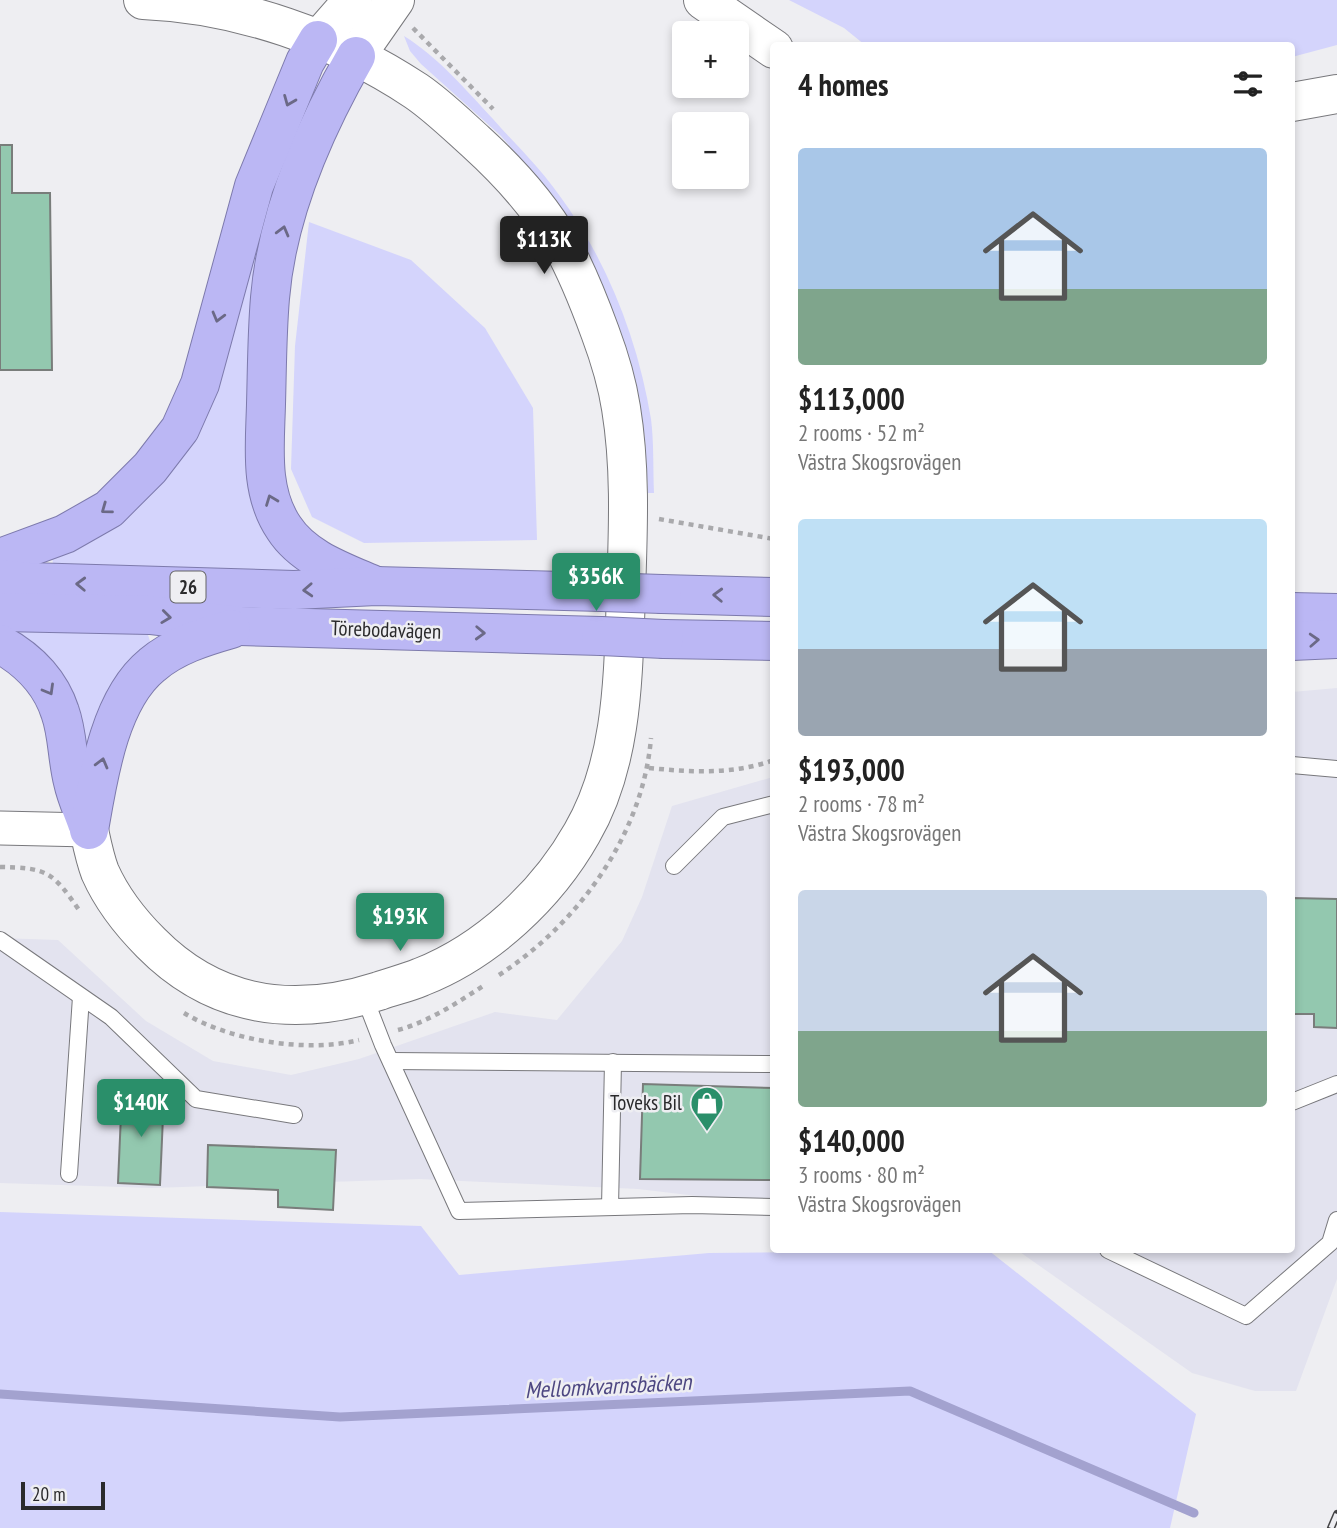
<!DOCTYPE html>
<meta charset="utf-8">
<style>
:root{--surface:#fff;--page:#f2f2f2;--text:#222;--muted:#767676;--accent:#2a8f6a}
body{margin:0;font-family:"PT Sans Narrow",sans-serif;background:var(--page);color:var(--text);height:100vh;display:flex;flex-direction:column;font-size:26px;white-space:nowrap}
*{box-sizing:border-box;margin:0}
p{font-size:23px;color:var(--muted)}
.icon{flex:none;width:38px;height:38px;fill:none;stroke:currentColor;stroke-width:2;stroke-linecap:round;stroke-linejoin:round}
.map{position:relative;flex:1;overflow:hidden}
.side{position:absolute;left:770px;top:42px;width:525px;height:1211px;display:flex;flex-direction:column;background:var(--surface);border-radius:7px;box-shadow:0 4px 10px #0003}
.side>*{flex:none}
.fabs{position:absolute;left:672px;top:21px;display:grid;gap:14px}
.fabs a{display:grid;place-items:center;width:77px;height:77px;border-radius:7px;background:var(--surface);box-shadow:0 4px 10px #0003;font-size:35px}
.scale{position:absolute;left:21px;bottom:18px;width:84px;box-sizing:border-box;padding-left:7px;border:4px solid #2a2a2c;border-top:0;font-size:19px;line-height:24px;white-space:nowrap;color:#2a2a2c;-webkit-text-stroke:5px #eeeef2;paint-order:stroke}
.price{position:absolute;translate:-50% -60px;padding:0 16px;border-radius:7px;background:var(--accent);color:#fff;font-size:23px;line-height:46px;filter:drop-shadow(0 2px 4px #0008)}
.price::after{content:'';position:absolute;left:50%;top:42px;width:21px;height:16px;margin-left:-10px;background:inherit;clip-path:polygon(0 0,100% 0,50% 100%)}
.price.active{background:#222;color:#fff}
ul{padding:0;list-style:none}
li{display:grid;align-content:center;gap:14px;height:371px;padding:0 28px}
li span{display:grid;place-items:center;height:217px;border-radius:7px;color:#555}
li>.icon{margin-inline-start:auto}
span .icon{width:126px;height:126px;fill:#fffc;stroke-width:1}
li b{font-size:30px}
h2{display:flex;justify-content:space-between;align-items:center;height:84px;padding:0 28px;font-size:30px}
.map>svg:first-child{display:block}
.built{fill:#e3e3ef}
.green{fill:#d4d4fc}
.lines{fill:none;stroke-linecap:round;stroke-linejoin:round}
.stream{stroke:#a3a2cf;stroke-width:9}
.building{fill:#93c8af;stroke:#797d7b;stroke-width:2}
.service-casing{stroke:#78787c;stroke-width:18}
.minor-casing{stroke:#78787c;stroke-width:35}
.tertiary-casing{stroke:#78787c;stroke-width:40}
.trunk-casing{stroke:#7d7aac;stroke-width:40}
.path{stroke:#a9a9ac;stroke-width:4.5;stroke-dasharray:5 5;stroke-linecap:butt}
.service{stroke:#fff;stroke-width:16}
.minor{stroke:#fff;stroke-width:33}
.tertiary{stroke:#fff;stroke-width:38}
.trunk{stroke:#bbb7f4;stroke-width:38}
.rail-casing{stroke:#434345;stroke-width:8}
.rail{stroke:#eeeef2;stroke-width:5;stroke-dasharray:16;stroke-linecap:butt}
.trunk-bridge-casing{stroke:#7d7aac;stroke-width:40;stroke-linecap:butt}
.trunk-bridge{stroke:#bbb7f4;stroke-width:38}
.oneway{stroke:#6b6986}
.labels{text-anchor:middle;stroke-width:5;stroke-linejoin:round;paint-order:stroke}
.shield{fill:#eeeef2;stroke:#656567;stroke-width:2}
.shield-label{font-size:19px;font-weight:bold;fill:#2a2a2c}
.street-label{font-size:21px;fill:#2a2a2c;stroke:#eeeef2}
.poi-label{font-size:21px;fill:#2a2a2c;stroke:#eeeef2;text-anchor:end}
.water-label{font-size:23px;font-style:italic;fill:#4d4782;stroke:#eeeef2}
</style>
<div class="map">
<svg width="1337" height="1528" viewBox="0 0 1337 1528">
<rect width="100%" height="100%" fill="#eeeef2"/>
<g class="built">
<path d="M1337 688V1279L1296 1391H1255L1192 1373 1017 1250H1292V692Z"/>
<path d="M773 777V1205L638 1189 419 1179 152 1188 0 1183V938L58 940 146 1021 213 1061 291 1075 359 1059 495 1012 557 1020 622 941 642 897 672 806Z"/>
</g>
<g class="green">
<path d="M789 0H1337V45L1292 57V46L865 45 844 28Z"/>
<path d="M404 36C438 57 466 90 493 119 507 135 522 150 536 166 597 236 636 327 651 419 654 443 653 469 654 493H648L645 438 637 390 536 177 501 136 421 64 410 51Z"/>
<path d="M309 222 411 260 485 328 533 408 537 540 364 543 312 517 291 469 295 346Z"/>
<path d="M260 232 253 386 306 571 53 564 52 557 128 508Z"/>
<path d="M10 627 147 632 151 644 88 768Z"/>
<path d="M0 1212 421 1226 459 1275 709 1253 988 1250 1196 1414 1170 1528H0Z"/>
</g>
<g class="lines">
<path class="stream" d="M0 1394 340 1417 910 1391 1194 1513"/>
</g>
<g class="building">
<path d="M0 145H12V193H50L52 370H0Z"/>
<path d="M1292 898 1337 899V1028L1314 1027V1014H1292Z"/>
<path d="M643 1084 774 1088V1180L640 1179Z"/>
<path d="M122 1092 164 1094 160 1185 118 1183Z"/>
<path d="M208 1145 336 1150 333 1210 278 1207V1190L207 1187Z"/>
</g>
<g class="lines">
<defs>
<g id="service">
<path d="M1292 765 1337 769"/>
<path d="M674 866 723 817 774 804"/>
<path d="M0 940 111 1017 196 1099 294 1115"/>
<path d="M364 996 383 1045 459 1211 692 1205 774 1207"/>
<path d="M391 1061 774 1064"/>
<path d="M1292 1102 1337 1084"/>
<path d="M69 1174 81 997"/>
<path d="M610 1207 613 1062"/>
<path d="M1108 1250 1246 1316 1330 1243 1337 1220"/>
</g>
<path id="minor" d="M0 828 89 830"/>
<g id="tertiary">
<path d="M703 0 774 49"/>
<path d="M318 40 353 0"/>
<path d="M356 56 395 0"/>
<path d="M1292 102 1337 94"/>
<path d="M89 830C92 844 95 859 100 872 112 899 131 923 151 943 215 1008 295 1018 379 991 393 986 407 983 421 977 487 951 547 895 582 833 624 761 623 673 626 593 628 531 631 469 621 408 617 382 609 356 600 332 589 302 577 271 561 243 539 205 509 172 476 142 457 125 438 106 416 91 336 38 240 4 143 0"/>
</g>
<g id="trunk">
<path d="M356 56C314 129 277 213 270 298 267 333 267 369 266 404 265 446 259 491 284 528 304 559 344 572 376 586"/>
<path d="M0 558 65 534 109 509 150 468 180 429 200 384 254 186 305 62 318 40"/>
<path d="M0 579 28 582 294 590 376 586 602 592"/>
<path d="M662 594 774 597"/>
<path d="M0 612 150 615 240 626 601 636"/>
<path d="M1292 612 1337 613"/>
<path d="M664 639 774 641"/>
<path d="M1292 641 1337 639"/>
<path d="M0 644C27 659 50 681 60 712 68 734 67 759 73 782 76 796 82 809 87 823"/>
<path d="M89 830C98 778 109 700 152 665 174 646 203 637 231 629"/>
</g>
</defs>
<use href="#service" class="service-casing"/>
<use href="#minor" class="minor-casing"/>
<use href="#tertiary" class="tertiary-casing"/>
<use href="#trunk" class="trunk-casing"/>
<g class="path">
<path d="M413 28 493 109"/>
<path d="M659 519 774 539"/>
<path d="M649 768C691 772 732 775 774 760"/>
<path d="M0 867C47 868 52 871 79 910"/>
<path d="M499 975C579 923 643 834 651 738"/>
<path d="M184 1013C230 1041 307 1053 359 1040"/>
<path d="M398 1030C428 1022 457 1003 483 986"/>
</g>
<use href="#service" class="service"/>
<use href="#minor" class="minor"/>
<use href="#tertiary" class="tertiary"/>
<use href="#trunk" class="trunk"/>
<defs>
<path id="rail" d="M1331 1528 1337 1514"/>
</defs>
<use href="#rail" class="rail-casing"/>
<use href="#rail" class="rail"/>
<defs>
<g id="trunk-bridge">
<path d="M602 592 662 594"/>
<path d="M601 636 664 639"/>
</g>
</defs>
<use href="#trunk-bridge" class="trunk-bridge-casing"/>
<use href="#trunk-bridge" class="trunk-bridge"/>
</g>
<defs><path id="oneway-chevron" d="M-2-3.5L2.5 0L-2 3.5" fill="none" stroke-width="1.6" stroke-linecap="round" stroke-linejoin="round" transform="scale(1.75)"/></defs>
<g class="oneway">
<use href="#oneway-chevron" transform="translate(289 101) rotate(112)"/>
<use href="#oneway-chevron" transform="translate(283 231) rotate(-75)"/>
<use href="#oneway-chevron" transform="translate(218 317) rotate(105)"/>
<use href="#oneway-chevron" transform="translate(271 500) rotate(-111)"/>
<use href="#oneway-chevron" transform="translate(106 509) rotate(144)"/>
<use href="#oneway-chevron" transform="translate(81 584) rotate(-178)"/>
<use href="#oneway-chevron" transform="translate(308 590) rotate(177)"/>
<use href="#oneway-chevron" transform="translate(718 595) rotate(-178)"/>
<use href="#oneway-chevron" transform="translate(166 617) rotate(7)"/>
<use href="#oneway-chevron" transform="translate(480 633) rotate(2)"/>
<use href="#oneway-chevron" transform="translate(1314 640) rotate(-3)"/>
<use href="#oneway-chevron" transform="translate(49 690) rotate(60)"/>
<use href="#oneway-chevron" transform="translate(102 763) rotate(-75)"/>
</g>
<defs>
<symbol id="shop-pin" viewBox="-11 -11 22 30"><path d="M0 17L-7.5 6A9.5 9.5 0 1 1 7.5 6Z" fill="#2a8f6a" stroke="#eeeef2"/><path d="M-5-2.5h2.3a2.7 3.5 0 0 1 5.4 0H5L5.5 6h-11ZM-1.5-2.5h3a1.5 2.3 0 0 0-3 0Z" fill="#fff"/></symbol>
</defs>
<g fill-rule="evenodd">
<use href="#shop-pin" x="688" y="1084" width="38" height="52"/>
</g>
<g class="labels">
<rect class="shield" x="170.5" y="571.5" width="35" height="31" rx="5"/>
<g class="shield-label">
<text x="188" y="594">26</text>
</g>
<g class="street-label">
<text transform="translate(386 630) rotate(2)" y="7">Törebodavägen</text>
</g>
<g class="poi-label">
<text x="682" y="1110">Toveks Bil</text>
</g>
<g class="water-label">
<text transform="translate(608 1386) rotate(-3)" y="8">Mellomkvarnsbäcken</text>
</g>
</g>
</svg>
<div class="fabs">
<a>+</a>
<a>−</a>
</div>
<div class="scale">20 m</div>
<b class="price active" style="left:544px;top:276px">$113K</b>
<b class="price" style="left:596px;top:613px">$356K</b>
<b class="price" style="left:400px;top:953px">$193K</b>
<b class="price" style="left:141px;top:1139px">$140K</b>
<section class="side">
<h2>4 homes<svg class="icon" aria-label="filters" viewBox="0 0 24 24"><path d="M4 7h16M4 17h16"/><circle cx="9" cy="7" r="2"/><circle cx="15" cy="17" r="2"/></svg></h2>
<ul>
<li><span style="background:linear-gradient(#a9c7e8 65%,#7fa58c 0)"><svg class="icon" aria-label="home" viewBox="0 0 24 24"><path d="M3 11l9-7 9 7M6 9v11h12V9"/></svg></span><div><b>$113,000</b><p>2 rooms · 52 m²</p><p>Västra Skogsrovägen</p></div></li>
<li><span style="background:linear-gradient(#bfe0f5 60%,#9aa5b1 0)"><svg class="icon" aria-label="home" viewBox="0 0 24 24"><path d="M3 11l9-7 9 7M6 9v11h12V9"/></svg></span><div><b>$193,000</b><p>2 rooms · 78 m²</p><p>Västra Skogsrovägen</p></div></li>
<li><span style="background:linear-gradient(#c9d6e8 65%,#7fa58c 0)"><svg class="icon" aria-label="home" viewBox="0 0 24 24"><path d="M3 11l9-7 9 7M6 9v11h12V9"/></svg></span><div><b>$140,000</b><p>3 rooms · 80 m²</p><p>Västra Skogsrovägen</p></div></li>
</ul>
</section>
</div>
